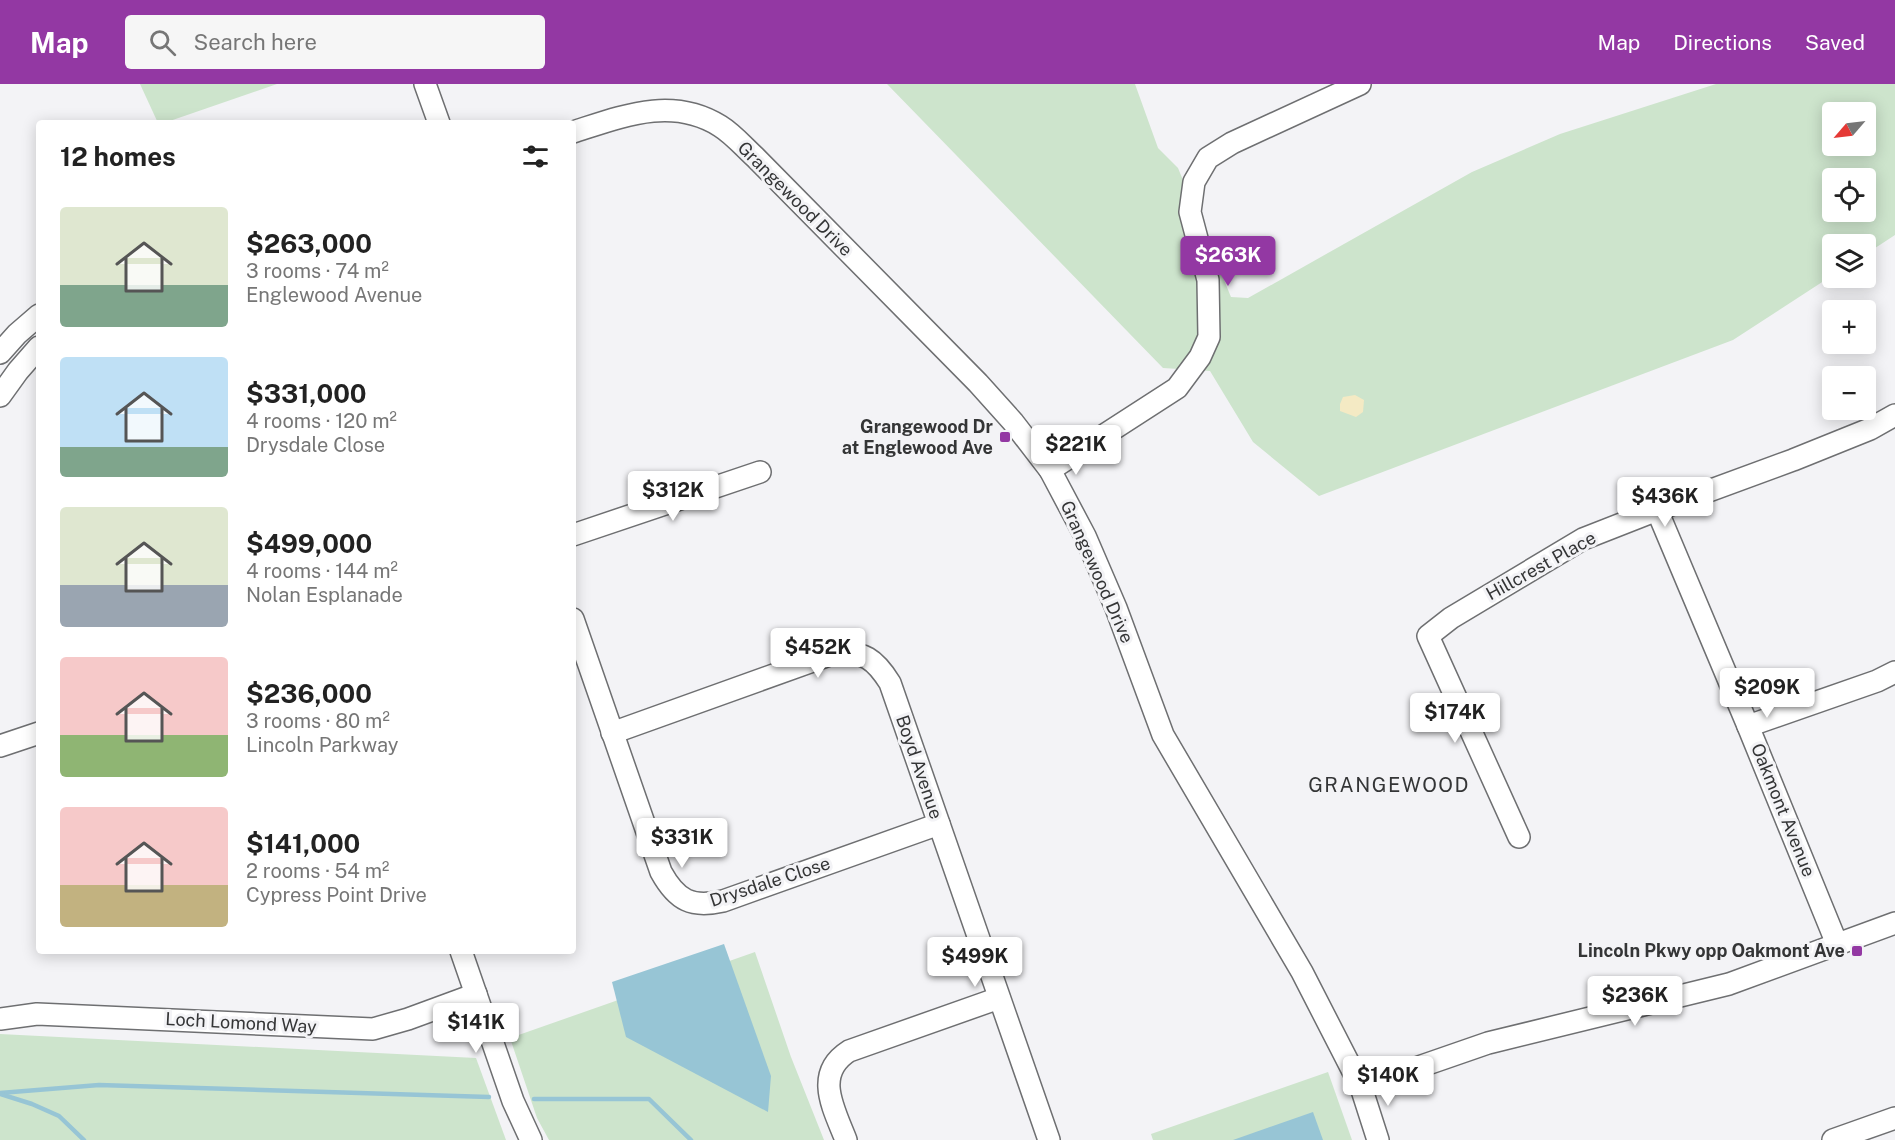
<!DOCTYPE html>
<meta charset="utf-8">
<style>
:root{--surface:#fff;--page:#f6f6f6;--text:#222;--muted:#767676;--accent:#9338a3}
body{margin:0;font-family:"Public Sans",sans-serif;background:var(--page);color:var(--text);height:100vh;display:flex;flex-direction:column;font-size:22px;white-space:nowrap}
*{box-sizing:border-box;margin:0}
p{font-size:20px;color:var(--muted)}
.icon{flex:none;width:33px;height:33px;fill:none;stroke:currentColor;stroke-width:2;stroke-linecap:round;stroke-linejoin:round}
.map{position:relative;flex:1;overflow:hidden}
.sheet{position:absolute;left:36px;top:36px;width:540px;height:834px;display:flex;flex-direction:column;background:var(--surface);border-radius:6px;box-shadow:0 3px 15px #0003}
.sheet>*{flex:none}
.needle{width:39px;rotate:242deg}
.fabs{position:absolute;left:1822px;top:18px;display:grid;gap:12px}
.fabs a{display:grid;place-items:center;width:54px;height:54px;border-radius:6px;background:var(--surface);box-shadow:0 3px 15px #0003;font-size:30px}
.price{position:absolute;translate:-50% -51px;padding:0 14px;border-radius:6px;background:#fff;color:#222;font-size:20px;line-height:39px;filter:drop-shadow(0 2px 3px #0008)}
.price::after{content:'';position:absolute;left:50%;top:36px;width:18px;height:14px;margin-left:-9px;background:inherit;clip-path:polygon(0 0,100% 0,50% 100%)}
.price.current{background:var(--accent);color:#fff}
ul{padding:0;list-style:none}
li{display:flex;align-items:center;gap:18px;height:150px;padding:0 24px}
li span{display:grid;place-items:center;flex:none;width:168px;height:120px;border-radius:6px;color:#555}
li>.icon{margin-inline-start:auto}
span .icon{width:72px;height:72px;fill:#fffc;stroke-width:1}
li b{font-size:26px}
h2{display:flex;justify-content:space-between;align-items:center;height:72px;padding:0 24px;font-size:26px}
header{display:flex;align-items:center;gap:36px;box-sizing:border-box;height:84px;padding:0 30px;background:var(--accent);color:#fff}
header strong{font-size:28px}
nav{display:flex;gap:33px;margin-inline-start:auto;font-size:21px}
.search{width:420px;height:54px;background:var(--page);display:flex;align-items:center;gap:15px;box-sizing:border-box;padding:0 21px;border-radius:6px;color:var(--muted);font-size:22px}
.map>svg:first-child{display:block}
.green{fill:#cde4cc;fill-rule:evenodd}
.sand{fill:#f4eac4}
.water{fill:#97c5d5}
.lines{fill:none;stroke-linecap:round;stroke-linejoin:round}
.stream{stroke:#97c5d5;stroke-width:4.5}
.minor-casing{stroke:#6e6f71;stroke-width:24}
.minor{stroke:#fff;stroke-width:21}
.poi-dot{fill:#9338a3;stroke:#f3f3f6;stroke-width:2}
.labels{text-anchor:middle;stroke-width:6;stroke-linejoin:round;paint-order:stroke}
.street-label{font-size:18px;fill:#343536;stroke:#f3f3f6}
.poi-label{font-size:18px;font-weight:bold;fill:#343536;stroke:#f3f3f6;text-anchor:end}
.neighbourhood-label{font-size:20px;letter-spacing:1.5px;fill:#343536;stroke:#f3f3f6}
</style>
<header>
<strong>Map</strong>
<div class="search"><svg class="icon" aria-label="search" viewBox="0 0 24 24"><circle cx="10" cy="10" r="6"/><path d="M15 15l6 6"/></svg>Search here</div>
<nav><a>Map</a><a>Directions</a><a>Saved</a></nav>
</header>
<div class="map">
<svg width="1895" height="1056" viewBox="0 0 1895 1056">
<rect width="100%" height="100%" fill="#f3f3f6"/>
<g class="green">
<path d="M140 0H277L164 39H158Z"/>
<path d="M887 0H1135L1158 64 1178 84 1231 213 1248 214 1472 88 1560 50 1716 0H1895V151L1866 170V160H1833V191L1733 256 1319 412 1253 358 1210 287 1163 284ZM1833 28H1866V62H1833ZM1833 94H1866V128H1833Z"/>
<path d="M755 868 791 973 824 1056H549L537 1034 510 954Z"/>
<path d="M0 950 476 974 506 1056H0Z"/>
<path d="M1328 988 1352 1056H1153L1151 1050Z"/>
</g>
<path class="sand" d="M1355 311 1364 316 1363 328 1356 333 1340 327V320L1343 313Z"/>
<g class="water">
<path d="M724 860 771 992 768 1028 626 953 612 898Z"/>
<path d="M1313 1028 1323 1056H1233Z"/>
</g>
<g class="lines">
<g class="stream">
<path d="M0 1009 99 1001 489 1013"/>
<path d="M0 1010 32 1020 59 1032 84 1056"/>
<path d="M534 1015H649L691 1056"/>
</g>
<defs>
<g id="minor">
<path d="M425 0 439 39"/>
<path d="M573 48C623 32 672 12 720 42 733 50 744 63 755 73L978 299 1013 338 1050 386 1085 452 1116 524 1163 651 1302 888 1361 1003 1378 1056"/>
<path d="M0 269 17 250 39 231"/>
<path d="M0 312 18 287 39 263"/>
<path d="M1050 386 1177 304 1200 273 1209 253 1208 196 1190 128 1194 98 1208 74 1232 59 1360 0"/>
<path d="M1657 426 1748 642 1837 860"/>
<path d="M573 451 760 388"/>
<path d="M573 535 661 788C677 817 692 824 723 817L939 740"/>
<path d="M1748 642 1877 597 1895 588"/>
<path d="M612 649 835 569C864 567 875 575 890 599L1049 1056"/>
<path d="M0 662 39 649"/>
<path d="M1519 753 1428 552 1451 534 1583 455 1657 426 1793 376 1870 345 1895 331"/>
<path d="M461 867 513 1017 531 1056"/>
<path d="M0 935 37 930 373 945 408 935 476 910"/>
<path d="M1361 1003 1488 959 1729 900 1895 839"/>
<path d="M846 1056C834 1025 813 990 849 967L999 914"/>
<path d="M1833 1056 1895 1034"/>
</g>
</defs>
<use href="#minor" class="minor-casing"/>
<use href="#minor" class="minor"/>
</g>
<g class="poi-dot">
<rect x="999" y="347" width="12" height="12" rx="3"/>
<rect x="1851" y="861" width="12" height="12" rx="3"/>
</g>
<g class="labels">
<g class="street-label">
<text transform="translate(795 115) rotate(45)" y="6">Grangewood Drive</text>
<text transform="translate(1541 482) rotate(-29)" y="6">Hillcrest Place</text>
<text transform="translate(1097 488) rotate(66)" y="6">Grangewood Drive</text>
<text transform="translate(919 683) rotate(71)" y="6">Boyd Avenue</text>
<text transform="translate(1783 726) rotate(68)" y="6">Oakmont Avenue</text>
<text transform="translate(770 798) rotate(-18)" y="6">Drysdale Close</text>
<text transform="translate(241 939) rotate(3)" y="6">Loch Lomond Way</text>
</g>
<g class="poi-label">
<text x="993" y="349">Grangewood Dr<tspan x="993" dy="21">at Englewood Ave</tspan></text>
<text x="1845" y="873">Lincoln Pkwy opp Oakmont Ave</text>
</g>
<g class="neighbourhood-label">
<text x="1389" y="708">GRANGEWOOD</text>
</g>
</g>
</svg>
<div class="fabs">
<a><svg class="needle" viewBox="-14 -14 28 28"><path d="M0-13l5 13h-10z" fill="#e53935"/><path d="M0 13l5-13h-10z" fill="#767676"/></svg></a>
<a><svg class="icon" aria-label="locate" viewBox="0 0 24 24"><circle cx="12" cy="12" r="6"/><path d="M12 2v4M12 18v4M2 12h4M18 12h4"/></svg></a>
<a><svg class="icon" aria-label="layers" viewBox="0 0 24 24"><path d="M12 4l9 5-9 5-9-5zM3 14l9 5 9-5"/></svg></a>
<a>+</a>
<a>−</a>
</div>
<b class="price current" style="left:1228px;top:203px">$263K</b>
<b class="price" style="left:1076px;top:392px">$221K</b>
<b class="price" style="left:673px;top:438px">$312K</b>
<b class="price" style="left:1665px;top:444px">$436K</b>
<b class="price" style="left:818px;top:595px">$452K</b>
<b class="price" style="left:1767px;top:635px">$209K</b>
<b class="price" style="left:1455px;top:660px">$174K</b>
<b class="price" style="left:682px;top:785px">$331K</b>
<b class="price" style="left:975px;top:904px">$499K</b>
<b class="price" style="left:1635px;top:943px">$236K</b>
<b class="price" style="left:476px;top:970px">$141K</b>
<b class="price" style="left:1388px;top:1023px">$140K</b>
<section class="sheet">
<h2>12 homes<svg class="icon" aria-label="filters" viewBox="0 0 24 24"><path d="M4 7h16M4 17h16"/><circle cx="9" cy="7" r="2"/><circle cx="15" cy="17" r="2"/></svg></h2>
<ul>
<li><span style="background:linear-gradient(#dfe7d0 65%,#7fa58c 0)"><svg class="icon" aria-label="home" viewBox="0 0 24 24"><path d="M3 11l9-7 9 7M6 9v11h12V9"/></svg></span><div><b>$263,000</b><p>3 rooms · 74 m²</p><p>Englewood Avenue</p></div></li>
<li><span style="background:linear-gradient(#bfe0f5 75%,#7fa58c 0)"><svg class="icon" aria-label="home" viewBox="0 0 24 24"><path d="M3 11l9-7 9 7M6 9v11h12V9"/></svg></span><div><b>$331,000</b><p>4 rooms · 120 m²</p><p>Drysdale Close</p></div></li>
<li><span style="background:linear-gradient(#dfe7d0 65%,#9aa5b1 0)"><svg class="icon" aria-label="home" viewBox="0 0 24 24"><path d="M3 11l9-7 9 7M6 9v11h12V9"/></svg></span><div><b>$499,000</b><p>4 rooms · 144 m²</p><p>Nolan Esplanade</p></div></li>
<li><span style="background:linear-gradient(#f6c9c9 65%,#8fb573 0)"><svg class="icon" aria-label="home" viewBox="0 0 24 24"><path d="M3 11l9-7 9 7M6 9v11h12V9"/></svg></span><div><b>$236,000</b><p>3 rooms · 80 m²</p><p>Lincoln Parkway</p></div></li>
<li><span style="background:linear-gradient(#f6c9c9 65%,#c2b280 0)"><svg class="icon" aria-label="home" viewBox="0 0 24 24"><path d="M3 11l9-7 9 7M6 9v11h12V9"/></svg></span><div><b>$141,000</b><p>2 rooms · 54 m²</p><p>Cypress Point Drive</p></div></li>
</ul>
</section>
</div>
